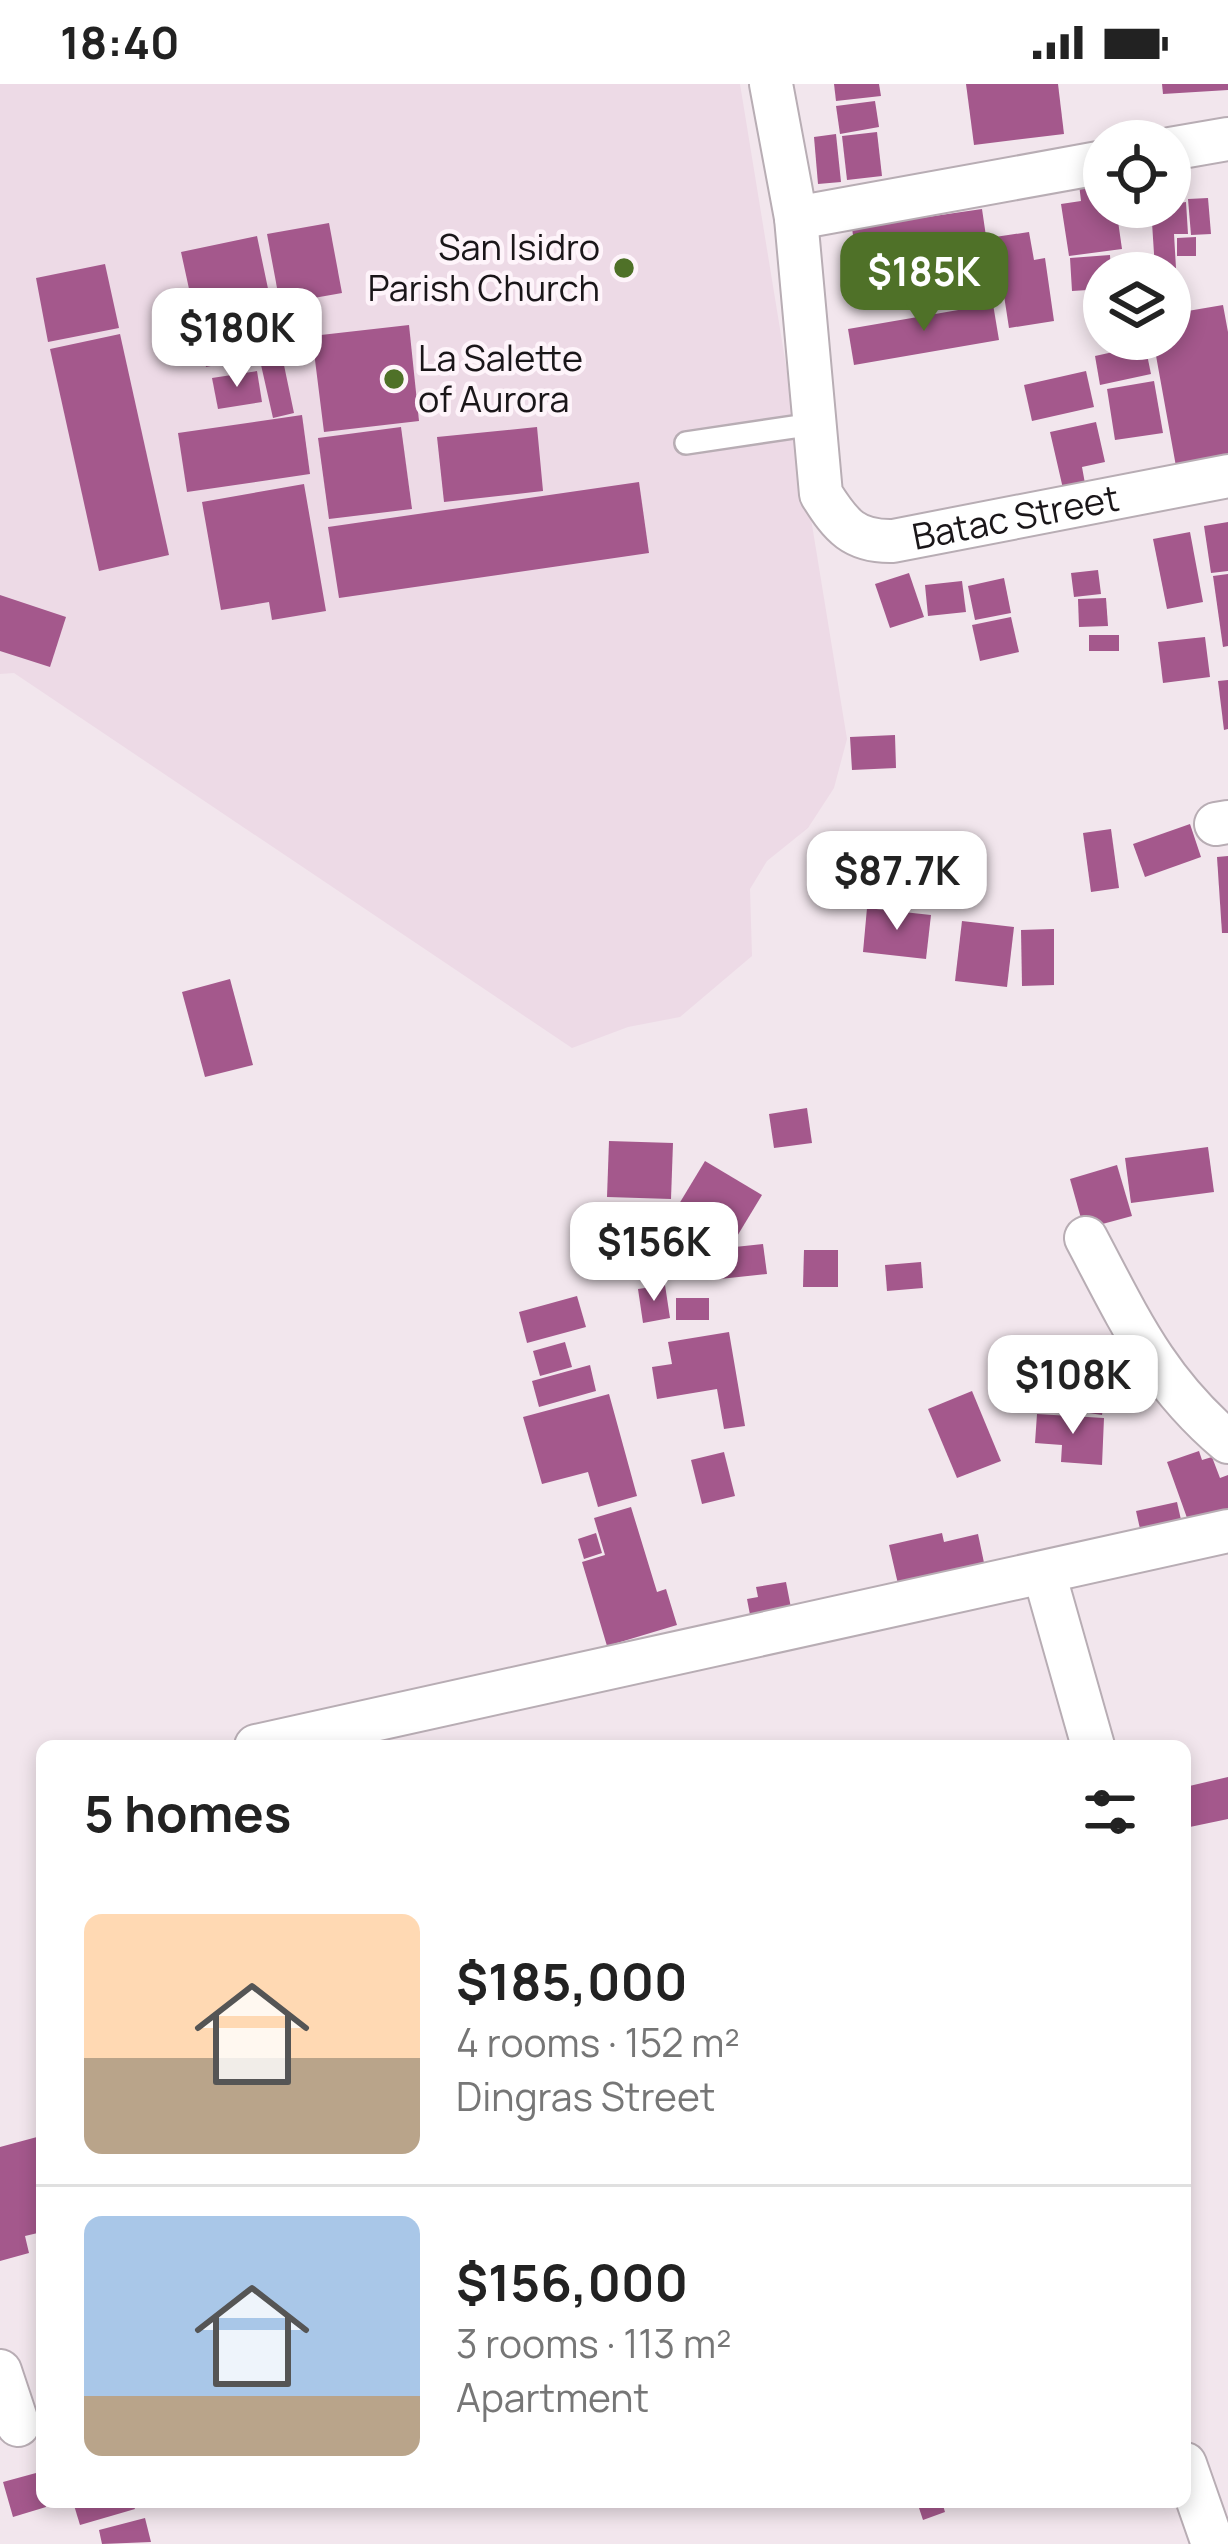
<!DOCTYPE html>
<meta charset="utf-8">
<style>
:root{--surface:#fff;--page:#f2f2f2;--text:#222;--muted:#767676;--line:#e0e0e0;--accent:#4f7128}
body{margin:0;font-family:Manrope,sans-serif;background:var(--page);color:var(--text);height:100vh;display:flex;flex-direction:column;font-size:45px;white-space:nowrap}
*{box-sizing:border-box;margin:0}
p{font-size:39px;color:var(--muted)}
.icon{flex:none;width:66px;height:66px;fill:none;stroke:currentColor;stroke-width:2;stroke-linecap:round;stroke-linejoin:round}
.map{position:relative;flex:1;overflow:hidden}
.details{position:absolute;left:36px;top:1656px;width:1155px;height:768px;display:flex;flex-direction:column;background:var(--surface);border-radius:18px;box-shadow:0 6px 18px #0003}
.details>*{flex:none}
.tools{position:absolute;left:1083px;top:36px;display:grid;gap:24px}
.tools a{display:grid;place-items:center;width:108px;height:108px;border-radius:50%;background:var(--surface);box-shadow:0 6px 18px #0003;font-size:60px}
.price{position:absolute;translate:-50% -102px;padding:0 27px;border-radius:24px;background:#fff;color:#222;font-size:39px;line-height:78px;filter:drop-shadow(0 3px 6px #0008)}
.price::after{content:'';position:absolute;left:50%;top:72px;width:36px;height:27px;margin-left:-18px;background:inherit;clip-path:polygon(0 0,100% 0,50% 100%)}
.price.on{background:var(--accent);color:#fff}
ul{padding:0;list-style:none}
li{display:flex;align-items:center;gap:36px;height:300px;padding:0 48px}
li+li{border-top:3px solid var(--line)}
li span{display:grid;place-items:center;flex:none;width:336px;height:240px;border-radius:18px;color:#555}
li>.icon{margin-inline-start:auto}
span .icon{width:144px;height:144px;fill:#fffc;stroke-width:1}
li b{font-size:51px}
h2{display:flex;justify-content:space-between;align-items:center;height:144px;padding:0 48px;font-size:51px}
.status{display:flex;justify-content:space-between;align-items:center;height:84px;padding:0 60px;background:var(--surface);direction:ltr}
.status svg{height:33px;fill:currentColor}
.map>svg:first-child{display:block}
.built{fill:#eddae6}
.building{fill:#a4588c}
.lines{fill:none;stroke-linecap:round;stroke-linejoin:round}
.lane-casing{stroke:#b8adb4;stroke-width:26}
.street-casing{stroke:#b8adb4;stroke-width:46}
.lane{stroke:#fff;stroke-width:21}
.street{stroke:#fff;stroke-width:42}
.poi-dot{fill:#4f7128;stroke:#fef4fa;stroke-width:4.5}
.labels{text-anchor:middle;stroke-width:9;stroke-linejoin:round;paint-order:stroke}
.poi-label{font-size:36px;fill:#1a1619;stroke:#fef4fa;text-anchor:end}
.street-label{font-size:36px;fill:#1a1619;stroke:#fef4fa}
</style>
<div class="status"><b>18:40</b><svg viewBox="0 0 49 12"><path d="M0 12V9h3v3zM5 12V6h3v6zM10 12V3h3v9zM15 12V0h3v12zM26 1h20v11H26zM47 4h2v5h-2z"/></svg></div>
<div class="map">
<svg width="1228" height="2460" viewBox="0 0 1228 2460">
<rect width="100%" height="100%" fill="#f2e6ed"/>
<path class="built" d="M0 0H740L847 655 834 704 808 744 767 777 750 805 752 872 680 933 628 943 572 964 14 589 0 590Z"/>
<g class="building">
<path d="M834 0H879L881 12 836 17Z"/>
<path d="M966 0H1058L1064 50 974 61Z"/>
<path d="M1162 0H1228V6L1163 10Z"/>
<path d="M875 17 879 43 840 50 836 22Z"/>
<path d="M877 48 882 92 847 96 842 52Z"/>
<path d="M836 50 841 98 818 100 814 53Z"/>
<path d="M1104 97V123H1116L1122 165 1069 172 1061 120 1081 117 1079 100Z"/>
<path d="M1208 114 1211 150 1191 151 1188 115Z"/>
<path d="M1186 118 1188 150H1174L1176 184 1155 185 1151 123Z"/>
<path d="M982 125 993 200 968 204 966 194 861 210 852 144Z"/>
<path d="M329 139 342 209 280 220 267 150Z"/>
<path d="M1029 148 1034 176 1045 174 1054 237 1009 244 995 153Z"/>
<path d="M257 152 294 329 273 334 259 272 206 283 181 168Z"/>
<path d="M1196 153V172H1177V154Z"/>
<path d="M1110 171 1111 189H1104V205L1072 207 1070 174Z"/>
<path d="M105 180 119 244 48 258 36 194Z"/>
<path d="M993 220 999 256 854 281 848 245Z"/>
<path d="M1223 221 1228 248V379L1177 388 1153 255H1170V230Z"/>
<path d="M409 241 419 337 324 348 312 252Z"/>
<path d="M120 250 169 471 99 487 50 265Z"/>
<path d="M1145 261 1151 290 1100 301 1095 272Z"/>
<path d="M257 287 262 318 218 325 212 294Z"/>
<path d="M1086 287 1094 323 1032 337 1024 301Z"/>
<path d="M1154 297 1163 349 1115 356 1107 305Z"/>
<path d="M302 331 310 390 187 408 178 349Z"/>
<path d="M1096 338 1105 378 1082 383 1086 405 1064 409 1050 348Z"/>
<path d="M401 343 412 425 329 435 318 354Z"/>
<path d="M537 343 543 407 444 418 437 353Z"/>
<path d="M639 398 649 469 339 514 328 443Z"/>
<path d="M304 400 326 527 272 536 269 518 221 526 202 418Z"/>
<path d="M1228 438V487L1211 489 1204 442Z"/>
<path d="M1190 448 1203 518 1167 525 1153 455Z"/>
<path d="M1098 486 1101 510 1074 513 1071 489Z"/>
<path d="M909 489 924 533 890 544 875 500Z"/>
<path d="M1228 490V562L1223 563 1213 492Z"/>
<path d="M1004 494 1011 529 975 536 968 502Z"/>
<path d="M962 497 966 528 928 532 925 501Z"/>
<path d="M0 511 66 533 50 583 0 567Z"/>
<path d="M1106 514 1108 542 1079 543 1078 515Z"/>
<path d="M1011 533 1019 568 980 577 972 541Z"/>
<rect x="1089" y="551" width="30" height="16"/>
<path d="M1205 553 1210 593 1163 599 1158 558Z"/>
<path d="M1228 596V645L1224 646 1218 597Z"/>
<path d="M895 651 896 684 852 686 850 653Z"/>
<path d="M1190 740 1201 773 1145 793 1133 760Z"/>
<path d="M1111 745 1119 804 1091 808 1083 749Z"/>
<path d="M1228 772V849H1222L1217 773Z"/>
<path d="M867 824 931 831 926 875 863 868Z"/>
<path d="M962 837 1014 843 1007 903 955 897Z"/>
<path d="M1054 845V901L1022 902 1021 846Z"/>
<path d="M230 895 253 981 205 993 182 908Z"/>
<path d="M807 1024 812 1059 774 1064 769 1030Z"/>
<path d="M609 1057 673 1059 671 1115 607 1113Z"/>
<path d="M1208 1063 1214 1108 1131 1119 1125 1074Z"/>
<path d="M705 1077 762 1111 736 1154 679 1120Z"/>
<path d="M1117 1081 1132 1132 1084 1145 1070 1095Z"/>
<path d="M763 1160 767 1190 720 1195 716 1165Z"/>
<path d="M804 1166H838V1203H803Z"/>
<path d="M921 1178 923 1204 887 1207 885 1181Z"/>
<path d="M665 1201 670 1234 643 1239 638 1205Z"/>
<path d="M577 1212 586 1243 527 1259 519 1228Z"/>
<rect x="676" y="1214" width="33" height="22"/>
<path d="M729 1248 745 1342 724 1345 717 1305 657 1315 652 1283 672 1280 668 1258Z"/>
<path d="M565 1258 572 1283 540 1292 533 1267Z"/>
<path d="M1042 1280 1108 1289 1102 1331 1037 1321Z"/>
<path d="M590 1281 596 1307 539 1323 532 1297Z"/>
<path d="M972 1307 1001 1377 957 1394 928 1325Z"/>
<path d="M609 1310 637 1412 598 1423 588 1388 542 1400 523 1333Z"/>
<path d="M1037 1330 1104 1334 1102 1381 1061 1378 1062 1361 1035 1359Z"/>
<path d="M1199 1367 1202 1376 1212 1373 1220 1394 1228 1391V1442L1191 1445 1167 1378Z"/>
<path d="M724 1368 735 1412 702 1420 691 1376Z"/>
<path d="M1177 1418 1184 1449 1143 1458 1136 1427Z"/>
<path d="M631 1423 657 1508 666 1505 677 1541 607 1562 582 1478 605 1471 594 1434Z"/>
<path d="M596 1449 602 1469 584 1475 578 1455Z"/>
<path d="M942 1449 944 1458 978 1450 987 1493 901 1513 889 1461Z"/>
<path d="M786 1498 792 1529 751 1536 747 1515 758 1513 756 1503Z"/>
<path d="M1228 1693V1735L1185 1744V1703Z"/>
<path d="M37 2053 42 2148 25 2152 29 2169 0 2177V2063Z"/>
<path d="M36 2389 46 2423 13 2433 3 2398Z"/>
<path d="M73 2418H132L135 2425 80 2441Z"/>
<path d="M917 2418H942L945 2428 923 2436Z"/>
<path d="M145 2434 151 2458 102 2460 99 2446Z"/>
</g>
<g class="lines">
<defs>
<path id="lane" d="M686 359 814 340"/>
<g id="street">
<path id="s1" d="M771 0 796 134 821 410C841 442 854 458 893 457L1228 392"/>
<path d="M1170 65 1228 55"/>
<path d="M796 134 1104 78"/>
<path d="M1216 740 1228 738"/>
<path d="M1086 1154C1129 1235 1156 1297 1228 1358"/>
<path d="M1044 1489 1093 1662"/>
<path d="M256 1662 1228 1447"/>
<path d="M0 2287 18 2341"/>
<path d="M1185 2380 1213 2460"/>
</g>
</defs>
<use href="#lane" class="lane-casing"/>
<use href="#street" class="street-casing"/>
<use href="#lane" class="lane"/>
<use href="#street" class="street"/>
</g>
<g class="poi-dot">
<circle cx="624" cy="184" r="12"/>
<circle cx="394" cy="295" r="12"/>
</g>
<g class="labels">
<g class="poi-label">
<text x="600" y="176">San Isidro<tspan x="600" dy="41">Parish Church</tspan></text>
<text x="418" y="287" text-anchor="start">La Salette<tspan x="418" dy="41">of Aurora</tspan></text>
</g>
<g class="street-label">
<text dy="13" stroke="none"><textPath href="#s1" startOffset="630">Batac Street</textPath></text>
</g>
</g>
</svg>
<div class="tools">
<a><svg class="icon" aria-label="locate" viewBox="0 0 24 24"><circle cx="12" cy="12" r="6"/><path d="M12 2v4M12 18v4M2 12h4M18 12h4"/></svg></a>
<a><svg class="icon" aria-label="layers" viewBox="0 0 24 24"><path d="M12 4l9 5-9 5-9-5zM3 14l9 5 9-5"/></svg></a>
</div>
<b class="price on" style="left:924px;top:250px">$185K</b>
<b class="price" style="left:237px;top:306px">$180K</b>
<b class="price" style="left:897px;top:849px">$87.7K</b>
<b class="price" style="left:654px;top:1220px">$156K</b>
<b class="price" style="left:1073px;top:1353px">$108K</b>
<section class="details">
<h2>5 homes<svg class="icon" aria-label="filters" viewBox="0 0 24 24"><path d="M4 7h16M4 17h16"/><circle cx="9" cy="7" r="2"/><circle cx="15" cy="17" r="2"/></svg></h2>
<ul>
<li><span style="background:linear-gradient(#ffd9b3 60%,#b9a48a 0)"><svg class="icon" aria-label="home" viewBox="0 0 24 24"><path d="M3 11l9-7 9 7M6 9v11h12V9"/></svg></span><div><b>$185,000</b><p>4 rooms · 152 m²</p><p>Dingras Street</p></div></li>
<li><span style="background:linear-gradient(#a9c7e8 75%,#b9a48a 0)"><svg class="icon" aria-label="home" viewBox="0 0 24 24"><path d="M3 11l9-7 9 7M6 9v11h12V9"/></svg></span><div><b>$156,000</b><p>3 rooms · 113 m²</p><p>Apartment</p></div></li>
</ul>
</section>
</div>
